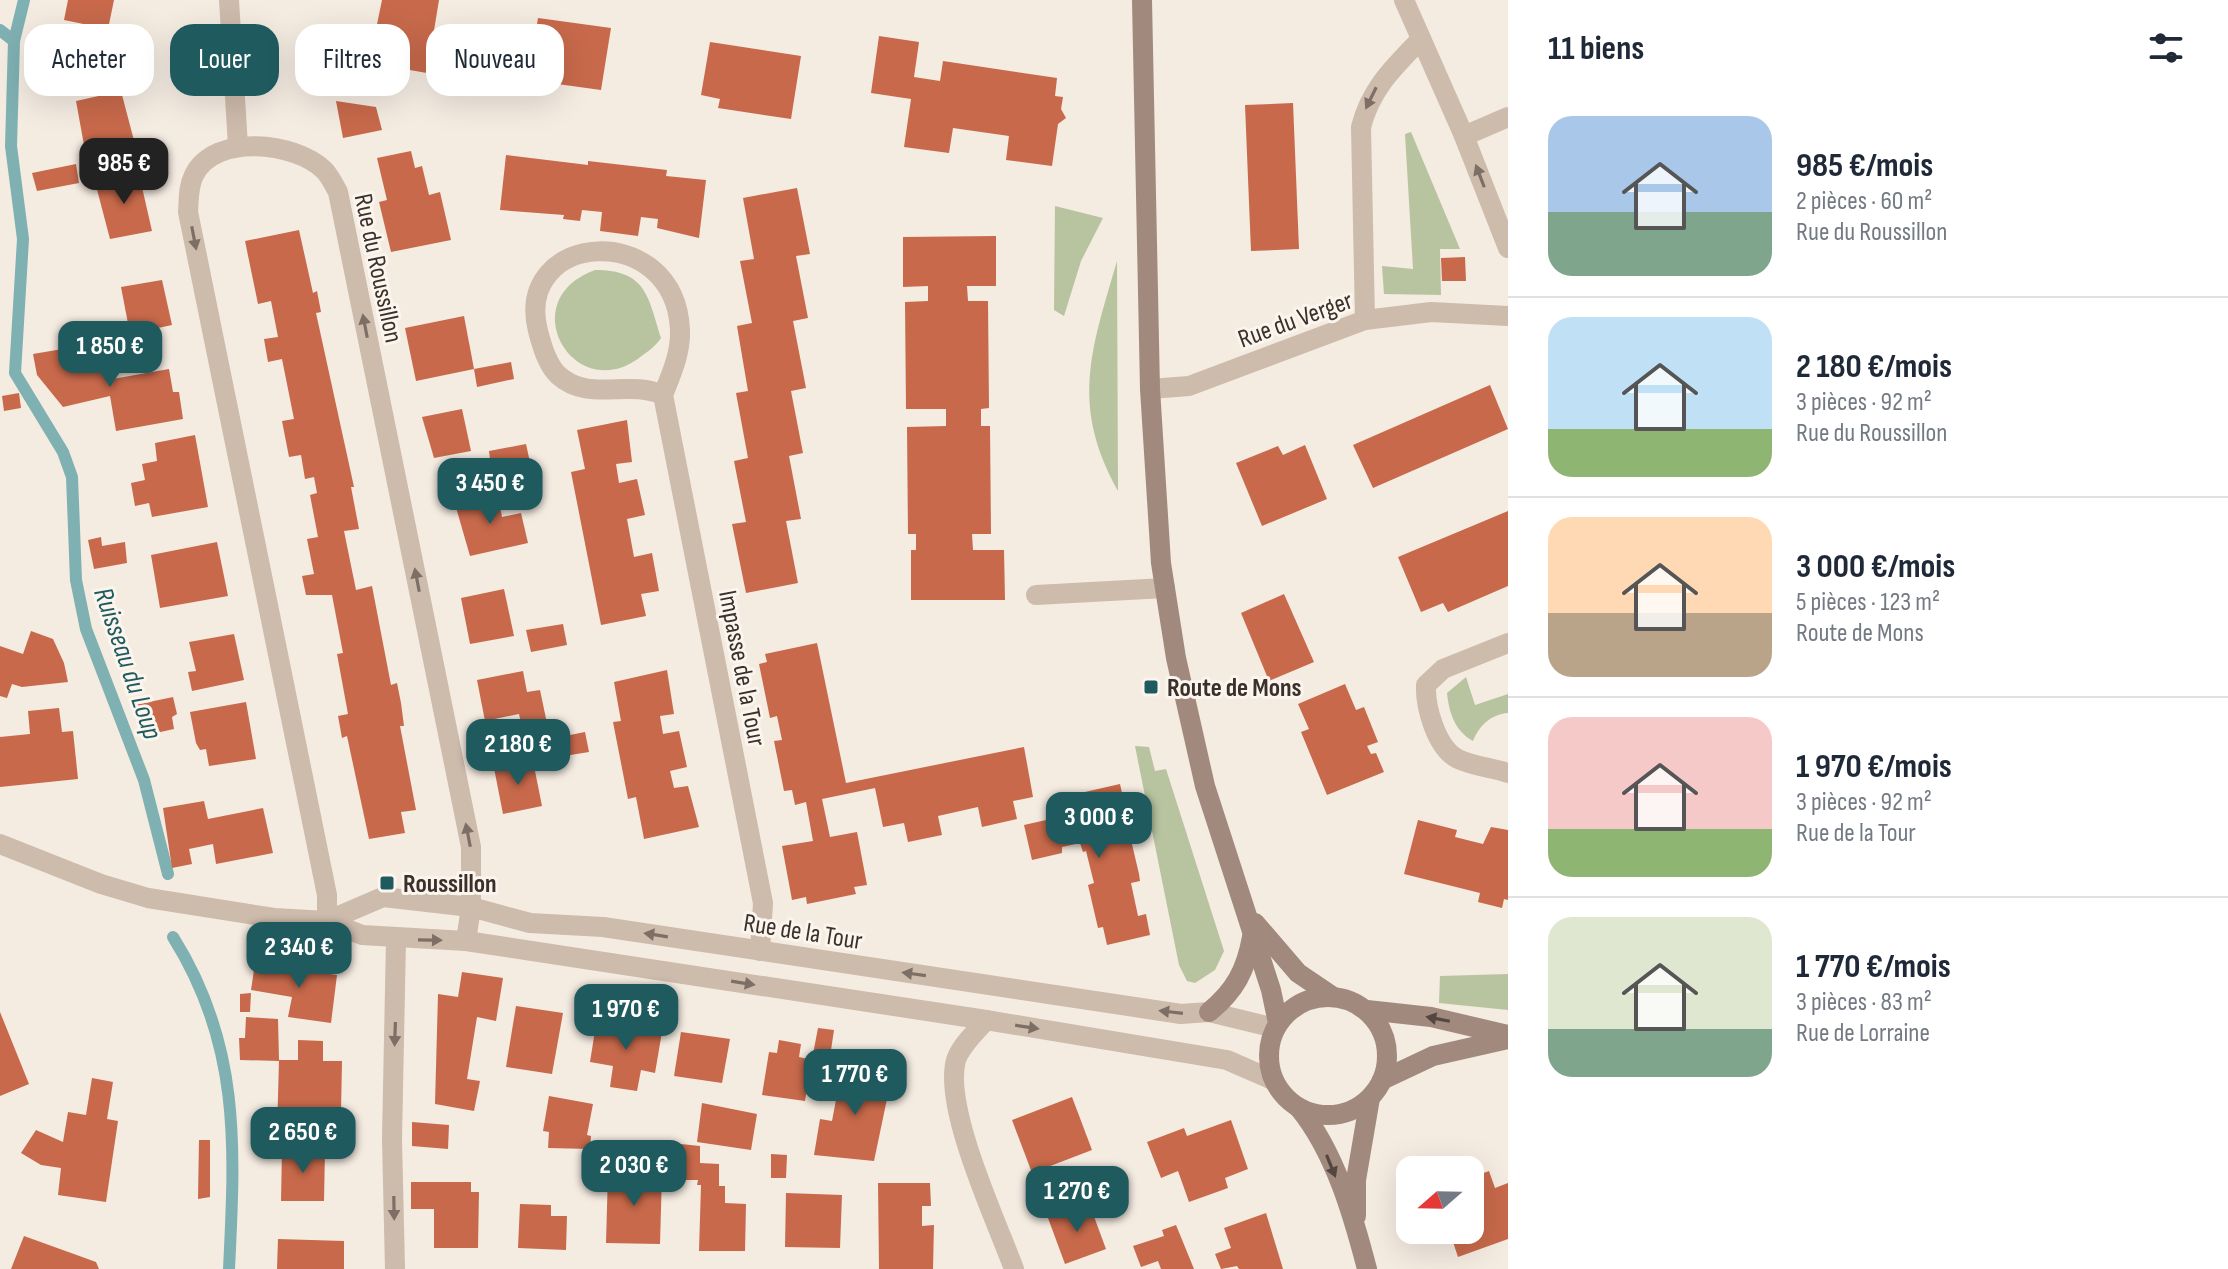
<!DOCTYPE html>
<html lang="fr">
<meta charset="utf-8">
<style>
:root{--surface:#fff;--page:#f2f2f3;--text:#1f2937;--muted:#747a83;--line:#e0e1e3;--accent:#1f5a5e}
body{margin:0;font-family:"Sofia Sans Condensed",sans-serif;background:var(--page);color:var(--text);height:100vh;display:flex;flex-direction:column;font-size:30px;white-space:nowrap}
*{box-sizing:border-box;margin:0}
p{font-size:26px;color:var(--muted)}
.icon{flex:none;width:44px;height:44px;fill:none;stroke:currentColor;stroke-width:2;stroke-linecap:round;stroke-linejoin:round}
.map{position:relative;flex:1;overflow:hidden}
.details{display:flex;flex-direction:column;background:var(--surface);width:720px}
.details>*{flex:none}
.banner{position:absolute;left:24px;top:24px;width:760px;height:72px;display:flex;gap:16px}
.needle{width:52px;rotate:250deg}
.tools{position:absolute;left:1396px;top:1156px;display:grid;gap:16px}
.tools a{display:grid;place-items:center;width:88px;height:88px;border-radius:16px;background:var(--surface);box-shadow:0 8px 32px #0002;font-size:40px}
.price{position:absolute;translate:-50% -68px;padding:0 18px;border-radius:16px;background:var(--accent);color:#fff;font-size:26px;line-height:52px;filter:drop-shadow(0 2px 4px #0008)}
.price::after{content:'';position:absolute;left:50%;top:48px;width:24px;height:18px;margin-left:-12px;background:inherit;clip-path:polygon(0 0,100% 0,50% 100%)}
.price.current{background:#222;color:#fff}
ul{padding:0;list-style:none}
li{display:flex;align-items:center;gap:24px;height:200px;padding:0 40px}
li+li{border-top:2px solid var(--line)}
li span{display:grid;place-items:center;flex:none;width:224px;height:160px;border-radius:24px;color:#555}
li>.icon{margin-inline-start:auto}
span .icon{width:96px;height:96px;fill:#fffc;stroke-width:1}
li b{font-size:34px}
h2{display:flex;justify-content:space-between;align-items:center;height:96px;padding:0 40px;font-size:34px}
.tag{padding:0 28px;border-radius:24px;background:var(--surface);box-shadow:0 8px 32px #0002;font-size:28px;line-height:72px}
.tag.current{background:var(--accent);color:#fff}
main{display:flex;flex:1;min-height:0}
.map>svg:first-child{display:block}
.green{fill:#b8c4a0}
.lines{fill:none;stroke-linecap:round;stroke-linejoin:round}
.stream{stroke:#7fb0b2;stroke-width:12}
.building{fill:#c8694b}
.lane{stroke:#cdbbac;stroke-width:20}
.street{stroke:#cdbbac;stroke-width:20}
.secondary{stroke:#a18a7d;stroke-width:20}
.oneway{fill:#7d6f65}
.oneway2{fill:#544640}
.poi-dot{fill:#1f5a5e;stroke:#fbf5ee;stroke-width:3}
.labels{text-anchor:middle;stroke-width:6;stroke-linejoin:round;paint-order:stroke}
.street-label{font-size:26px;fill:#3b302b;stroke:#fbf5ee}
.poi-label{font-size:26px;font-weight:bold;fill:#3b302b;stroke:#fbf5ee;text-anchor:start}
.water-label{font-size:28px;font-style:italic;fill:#1f5a5e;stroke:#fbf5ee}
</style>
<main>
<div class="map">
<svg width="1508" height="1269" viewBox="0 0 1508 1269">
<rect width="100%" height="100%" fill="#f4ebe1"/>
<g class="green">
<path d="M1411 132 1460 249H1440L1441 295 1384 294 1382 266 1413 269 1405 134Z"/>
<path d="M1055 206 1103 218 1081 261 1064 316 1054 310Z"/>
<path d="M1117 261 1118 491C1070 405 1091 350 1117 261Z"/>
<path d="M595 270C646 270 648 296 661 338 655 347 647 352 639 358 574 406 512 300 595 270Z"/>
<path d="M1466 677 1475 705 1508 694V713C1491 714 1479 726 1473 741 1455 731 1449 713 1447 693Z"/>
<path d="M1135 746 1149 747 1155 771 1166 769 1224 951 1215 970 1195 983 1187 981 1179 965Z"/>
<path d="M1508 974V1010L1439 1003 1440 976Z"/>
</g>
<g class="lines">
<g class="stream">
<path d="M24 0 14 41 11 146 23 239 15 373 63 452 72 477 76 580 86 629 144 780 168 874"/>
<path d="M0 30 14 41"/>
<path d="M173 937C241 1045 235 1147 229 1269"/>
</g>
</g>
<g class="building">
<path d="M68 0H114L108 29 64 20Z"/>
<path d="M382 0H439L427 73 369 63Z"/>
<path d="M538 18 611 28 601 90 528 80Z"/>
<path d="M879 36 919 42 914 77 940 81 943 61 1057 78 1055 96 1063 97 1061 109 1066 118 1058 124 1052 166 1006 160 1009 136 953 128 949 153 904 147 911 99 871 93Z"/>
<path d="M64 38 103 44 99 62 61 56Z"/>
<path d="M710 42 801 56 791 119 718 108 720 99 701 95Z"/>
<path d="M121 91 137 152 128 154 132 172 102 177 99 160 91 162 88 144 84 145 76 101Z"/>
<path d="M336 101 376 107 382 130 343 138Z"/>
<path d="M1293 103 1299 249 1251 251 1245 105Z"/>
<path d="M411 151 415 168 422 166 429 195 440 192 451 240 391 252 379 202 387 200 377 158Z"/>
<path d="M506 155 588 165V161L667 170 666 176 706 180 699 238 657 228 658 219 641 217 638 236 600 231 602 212 582 210 580 221 563 219 564 215 500 210Z"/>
<path d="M76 164 79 183 37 191 32 173Z"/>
<path d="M139 174 152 231 110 239 95 182Z"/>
<path d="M797 188 810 254 796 256 808 318 793 321 806 388 791 391 803 453 789 456 801 519 786 521 798 583 746 593 732 524 746 522 734 461 748 458 736 393 748 391 737 326 752 323 740 261 754 259 743 198Z"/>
<path d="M299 230 313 293 317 291 321 312 316 313 354 487H351L359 529 344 531 356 590 372 586 391 685 397 683 401 703 404 726H400L416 810 401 812 405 833 369 839 347 736 342 738 338 716 348 714 337 654 343 653 332 595H306L302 576 314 574 307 539 318 537 310 495 317 493 314 477 305 479 301 455 289 457 282 421 294 419 282 359 268 362 264 339 278 337 271 301 258 304 245 241Z"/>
<path d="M996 236V286H967L968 301H988L989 408 981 409V426H990L991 534H972L973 550H1004L1005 600H911V550H916V534H908L907 427 946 426V409H906L905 302 928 301V286L903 287V237Z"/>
<path d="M1465 257 1466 281H1442L1441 258Z"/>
<path d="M162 280 172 325 130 334 121 287Z"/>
<path d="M464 316 474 369 416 381 405 328Z"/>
<path d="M80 346 83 366 104 362 107 380 169 369 173 392H179L183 419 116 431 110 396 63 407 37 375 33 354Z"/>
<path d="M511 362 514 379 477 387 474 369Z"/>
<path d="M1490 385 1508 429 1373 488 1353 445Z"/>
<path d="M19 393 21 408 4 411 2 396Z"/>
<path d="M462 409 471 451 434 458 422 417Z"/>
<path d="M627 420 632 462 616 464 619 483 637 479 645 515 627 519 634 557 652 553 659 591 641 594 646 616 601 625 571 472 585 469 577 430Z"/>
<path d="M195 435 208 507 152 517 149 503 135 506 131 483 145 480 142 464 157 461 155 443Z"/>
<path d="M526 444 539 503 522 505 519 486 500 490 497 474 492 475 489 451Z"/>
<path d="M1305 445 1327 499 1262 526 1236 463 1278 446 1283 455Z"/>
<path d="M498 496 502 517 521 513 528 543 470 556 455 504Z"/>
<path d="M1508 511V586L1448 612 1443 603 1421 612 1398 557Z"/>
<path d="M101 537 102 546 125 542 127 563 94 569 88 540Z"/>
<path d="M217 542 228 596 160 608 151 555Z"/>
<path d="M504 589 514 636 470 644 461 598Z"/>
<path d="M1284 594 1314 662 1269 681 1241 613Z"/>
<path d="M563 624 567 645 531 652 526 630Z"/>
<path d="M31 631 53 639 64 663 68 682 22 687 12 684 7 698 0 696V646L23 654Z"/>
<path d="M234 634 244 680 192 691 188 672 196 671 189 642Z"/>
<path d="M817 643 846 783 1024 747 1033 797 1013 801 1017 819 982 827 978 807 938 816 942 835 908 842 904 823 883 827 875 788 822 799 830 837 857 832 867 885 854 887 856 894 807 904 806 897 792 900 782 846 813 841 806 802 795 805 792 790 784 791 774 741 782 740 777 716 770 718 759 664 767 662 765 654Z"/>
<path d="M667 670 674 714 660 716 663 734 679 731 687 767 670 771 674 788 688 786 699 827 644 839 636 797 628 799 613 722 621 721 614 682Z"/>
<path d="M523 671 527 692 540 690 548 728 523 733 519 714 485 721 477 680Z"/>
<path d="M1345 684 1356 710 1364 707 1378 742 1367 746 1371 754 1376 753 1384 772 1327 795 1301 732 1309 729 1298 704Z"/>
<path d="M173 697 177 714 172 717 174 729 147 735 145 722H142L135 705Z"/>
<path d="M246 702 256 759 209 766 206 749 200 750 196 743 190 712Z"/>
<path d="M59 708 62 732 73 731 78 779 0 787V737L30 734 28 711Z"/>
<path d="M585 732 589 752 552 758 550 739Z"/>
<path d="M533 761 542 806 503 814 494 768Z"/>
<path d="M1120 784 1125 806 1116 808 1123 842 1131 840 1139 874 1140 881 1131 883 1138 916 1146 914 1150 935 1107 945 1103 927 1098 928 1088 885 1094 883 1086 851 1083 852 1080 843 1062 847V853L1032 860 1024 825 1055 818 1057 828 1076 824 1073 812 1080 810 1076 794Z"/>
<path d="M204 801 208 819 263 808 273 853 216 864 213 844 189 849 192 864 172 868 163 808Z"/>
<path d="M1418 820 1457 830 1455 837 1483 844 1491 827 1508 830V900L1504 899 1502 908 1478 902 1480 893 1404 874Z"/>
<path d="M255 963 337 975 331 1023 288 1017 292 997 251 990Z"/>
<path d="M462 972 503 978 496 1021 477 1017 467 1079 480 1081 474 1111 435 1104 438 994 458 997Z"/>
<path d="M251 993 250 1012H240V994Z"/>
<path d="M516 1006 563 1013 552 1074 506 1067Z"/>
<path d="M0 1012 29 1084 0 1096Z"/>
<path d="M246 1017 278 1019 279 1060H298V1040L323 1041V1061H342L341 1112H334L333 1131 277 1130 279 1061 240 1060 239 1038H245Z"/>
<path d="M597 1018 662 1032 655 1073 641 1070 637 1091 610 1087 613 1066 590 1062Z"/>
<path d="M818 1028 834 1030 830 1057 813 1054Z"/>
<path d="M681 1032 730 1039 722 1083 674 1076Z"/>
<path d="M779 1040 801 1044 799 1057 812 1060 805 1101 762 1095 769 1052 777 1053Z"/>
<path d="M848 1068 892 1075 874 1161 814 1155 820 1119 832 1121 840 1079 845 1080Z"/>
<path d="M92 1078 113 1082 107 1119 118 1121 106 1202 58 1195 61 1168 41 1165 21 1153 36 1130 63 1142 68 1112 86 1115Z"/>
<path d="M549 1096 593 1104 587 1135 591 1136 590 1149 548 1148 549 1132 543 1131Z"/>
<path d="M1072 1097 1092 1150 1032 1173 1012 1120Z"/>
<path d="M702 1103 757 1114 751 1150 697 1142Z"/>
<path d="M1231 1120 1248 1169 1225 1178 1228 1188 1189 1202 1178 1171 1161 1178 1147 1142 1184 1128 1187 1136Z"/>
<path d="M412 1122 449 1125 448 1149 412 1146Z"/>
<path d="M199 1140H210V1197L198 1199Z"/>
<path d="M681 1144 700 1146V1163L719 1164V1186H725V1203L746 1204 745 1251H699L701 1185H697L698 1180H680Z"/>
<path d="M282 1149 325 1150 324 1201H281Z"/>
<path d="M771 1154 787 1155 786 1178H771Z"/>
<path d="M1489 1171 1495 1188 1508 1183V1239L1458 1257 1449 1230H1470V1178Z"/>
<path d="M608 1173 662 1174 660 1244 606 1243Z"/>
<path d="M411 1182H471V1192H479L478 1248H434V1209H411Z"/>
<path d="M878 1183H930L931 1206H922V1226L934 1225 933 1269H879Z"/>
<path d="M786 1193 842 1195 840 1248 785 1247Z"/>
<path d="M1089 1203 1106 1249 1065 1264 1048 1218Z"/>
<path d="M520 1204 551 1205V1216H567L566 1250 518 1248Z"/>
<path d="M1266 1213 1283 1269H1239L1237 1266 1221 1269 1215 1254 1231 1248 1224 1228Z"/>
<path d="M1176 1225 1194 1269H1161L1158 1261 1141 1267 1133 1246 1164 1236 1162 1230Z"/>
<path d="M24 1236 96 1262 99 1269H11Z"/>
<path d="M278 1239 344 1241V1269H277Z"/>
</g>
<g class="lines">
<path class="lane" d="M1036 595 1165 588"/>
<g class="street">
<path d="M229 0 238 146"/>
<path d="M1404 0 1464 136 1508 248"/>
<path d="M1464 136 1508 117"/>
<path d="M1365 320 1361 127C1371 88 1394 67 1421 39"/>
<path d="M1150 389 1189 386 1365 320 1431 312 1508 316"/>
<path d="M663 395C627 379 589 403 558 375 547 364 542 346 538 331 513 231 675 219 680 330 681 353 671 375 663 395L763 903 760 951"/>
<path d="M1508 643 1443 669 1426 685C1425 706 1436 748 1458 759 1473 766 1492 768 1508 773"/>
<path d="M0 844 101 884 148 898 274 918 327 921 362 935 466 941 986 1020 1227 1060 1273 1080"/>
<path d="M327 921V895L188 212C189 199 188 187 194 175 215 133 295 142 324 170 330 176 334 185 338 192L471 847V907L466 941"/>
<path d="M327 921 383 897 471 907 530 923 603 927 1181 1014 1209 1012 1275 1028"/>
<path d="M986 1020C976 1032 961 1045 956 1060 943 1108 996 1220 1014 1269"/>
<path d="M395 1269 392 1139 396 939"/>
</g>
<g class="secondary">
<path d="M1142 0 1150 389 1161 563 1176 658 1205 786 1271 990 1278 1023"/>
<path d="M1255 923 1298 973 1332 996"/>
<circle cx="1328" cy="1056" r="59"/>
<path d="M1367 1010 1431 1017 1508 1035"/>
<path d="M1209 1012C1235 991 1246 970 1252 937"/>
<path d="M1382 1080 1433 1056 1508 1039"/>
<path d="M1299 1108C1335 1152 1353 1215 1367 1269"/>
<path d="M1356 1216V1180L1370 1098"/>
</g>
</g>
<defs><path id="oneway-solid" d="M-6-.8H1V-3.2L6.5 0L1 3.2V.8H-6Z" transform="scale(2)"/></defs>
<g class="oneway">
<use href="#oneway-solid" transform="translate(1371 98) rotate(116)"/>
<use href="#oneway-solid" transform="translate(1480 176) rotate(-111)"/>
<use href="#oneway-solid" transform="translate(194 238) rotate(79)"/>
<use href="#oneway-solid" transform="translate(365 326) rotate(-101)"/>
<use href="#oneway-solid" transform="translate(417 580) rotate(-101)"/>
<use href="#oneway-solid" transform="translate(468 835) rotate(-101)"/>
<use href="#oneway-solid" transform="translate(656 935) rotate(-171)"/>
<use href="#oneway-solid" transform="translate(430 940) rotate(1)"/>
<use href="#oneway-solid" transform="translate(914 974) rotate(-172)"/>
<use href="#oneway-solid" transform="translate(743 983) rotate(9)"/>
<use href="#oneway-solid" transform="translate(1171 1012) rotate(-173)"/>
<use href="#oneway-solid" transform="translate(1027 1027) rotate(9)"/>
<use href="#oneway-solid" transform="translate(395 1034) rotate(92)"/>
<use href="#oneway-solid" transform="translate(394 1208) rotate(89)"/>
</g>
<g class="oneway2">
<use href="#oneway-solid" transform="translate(1438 1019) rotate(-169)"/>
<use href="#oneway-solid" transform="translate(1331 1166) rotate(68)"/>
</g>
<g class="poi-dot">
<rect x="1143" y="679" width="16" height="16" rx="4"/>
<rect x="379" y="875" width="16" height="16" rx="4"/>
</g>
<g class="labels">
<g class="street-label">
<text transform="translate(379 268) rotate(78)" y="9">Rue du Roussillon</text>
<text transform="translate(1295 319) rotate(-20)" y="9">Rue du Verger</text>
<text transform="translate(743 668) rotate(79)" y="9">Impasse de la Tour</text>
<text transform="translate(803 931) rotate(9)" y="9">Rue de la Tour</text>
</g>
<g class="poi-label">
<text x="1167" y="696">Route de Mons</text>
<text x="403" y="892">Roussillon</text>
</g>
<g class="water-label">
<text transform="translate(129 663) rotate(71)" y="10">Ruisseau du Loup</text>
</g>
</g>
</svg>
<div class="tools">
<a><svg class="needle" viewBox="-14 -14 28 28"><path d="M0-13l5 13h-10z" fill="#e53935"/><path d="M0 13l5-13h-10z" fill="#747a83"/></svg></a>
</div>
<b class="price current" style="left:124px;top:206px">985 €</b>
<b class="price" style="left:110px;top:389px">1 850 €</b>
<b class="price" style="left:490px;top:526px">3 450 €</b>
<b class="price" style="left:518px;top:787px">2 180 €</b>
<b class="price" style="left:1099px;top:860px">3 000 €</b>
<b class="price" style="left:299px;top:990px">2 340 €</b>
<b class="price" style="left:626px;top:1052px">1 970 €</b>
<b class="price" style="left:855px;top:1117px">1 770 €</b>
<b class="price" style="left:303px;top:1175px">2 650 €</b>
<b class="price" style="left:634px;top:1208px">2 030 €</b>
<b class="price" style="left:1077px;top:1234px">1 270 €</b>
<div class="banner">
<a class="tag">Acheter</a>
<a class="tag current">Louer</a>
<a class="tag">Filtres</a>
<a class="tag">Nouveau</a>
</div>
</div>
<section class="details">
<h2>11 biens<svg class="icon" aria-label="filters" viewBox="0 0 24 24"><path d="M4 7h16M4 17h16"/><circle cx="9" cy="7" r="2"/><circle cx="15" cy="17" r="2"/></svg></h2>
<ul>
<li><span style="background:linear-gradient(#a9c7e8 60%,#7fa58c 0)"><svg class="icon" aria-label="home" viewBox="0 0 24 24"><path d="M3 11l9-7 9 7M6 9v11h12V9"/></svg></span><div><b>985 €/mois</b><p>2 pièces · 60 m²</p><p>Rue du Roussillon</p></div></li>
<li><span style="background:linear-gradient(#bfe0f5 70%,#8fb573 0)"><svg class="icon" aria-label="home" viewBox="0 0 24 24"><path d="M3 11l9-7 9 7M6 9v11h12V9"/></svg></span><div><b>2 180 €/mois</b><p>3 pièces · 92 m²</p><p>Rue du Roussillon</p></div></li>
<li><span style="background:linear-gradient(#ffd9b3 60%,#b9a48a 0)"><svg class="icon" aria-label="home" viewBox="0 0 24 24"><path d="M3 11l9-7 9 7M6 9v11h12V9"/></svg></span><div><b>3 000 €/mois</b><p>5 pièces · 123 m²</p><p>Route de Mons</p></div></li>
<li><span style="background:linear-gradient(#f6c9c9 70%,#8fb573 0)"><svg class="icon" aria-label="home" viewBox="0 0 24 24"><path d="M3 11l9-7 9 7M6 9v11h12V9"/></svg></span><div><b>1 970 €/mois</b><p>3 pièces · 92 m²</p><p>Rue de la Tour</p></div></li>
<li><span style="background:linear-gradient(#dfe7d0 70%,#7fa58c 0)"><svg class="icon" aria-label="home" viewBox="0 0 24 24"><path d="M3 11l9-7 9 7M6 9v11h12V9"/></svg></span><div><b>1 770 €/mois</b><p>3 pièces · 83 m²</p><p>Rue de Lorraine</p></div></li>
</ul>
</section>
</main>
